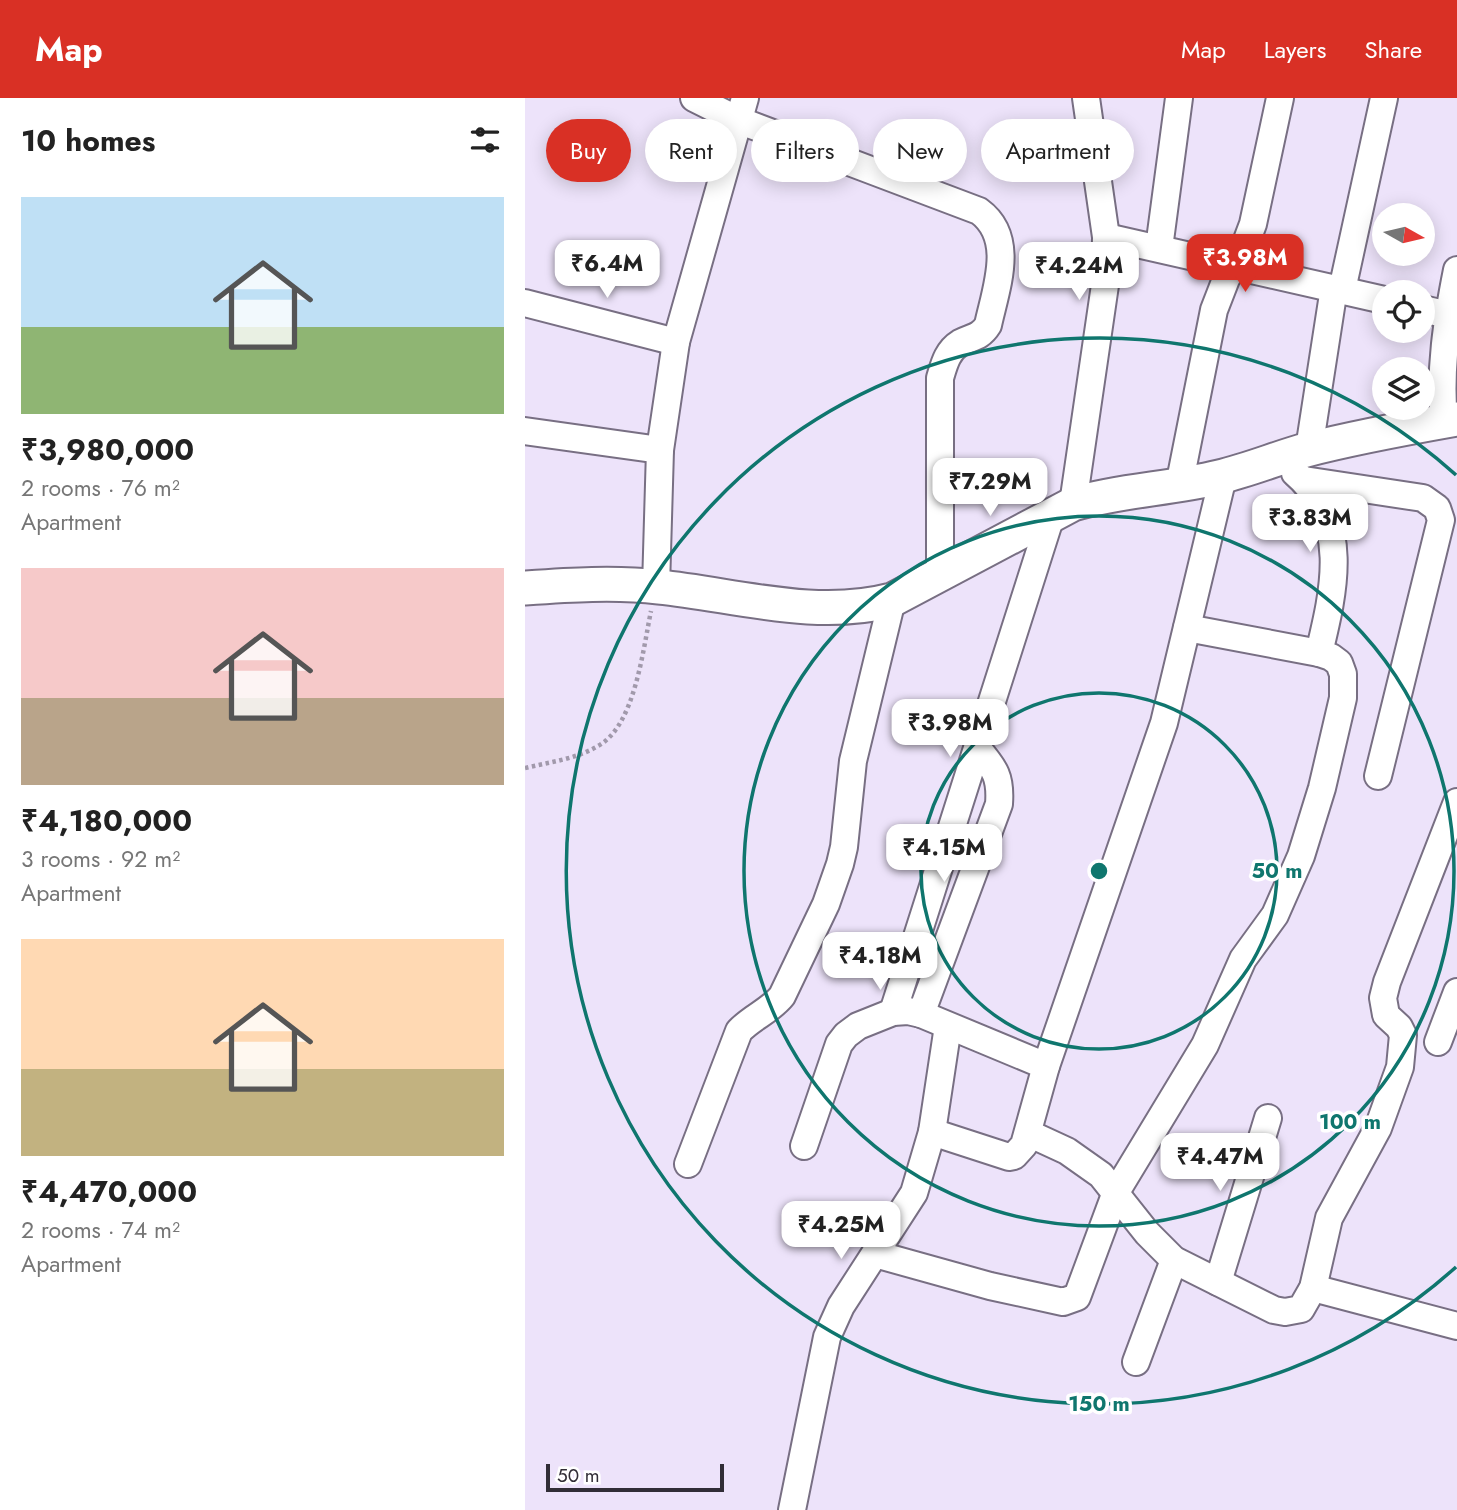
<!DOCTYPE html>
<meta charset="utf-8">
<style>
:root{--surface:#fff;--page:#f6f6f6;--text:#222;--muted:#767676;--accent:#d93025}
body{margin:0;font-family:Jost,sans-serif;background:var(--page);color:var(--text);height:100vh;display:flex;flex-direction:column;font-size:26px;white-space:nowrap}
*{box-sizing:border-box;margin:0}
p{font-size:23px;color:var(--muted)}
.icon{flex:none;width:38px;height:38px;fill:none;stroke:currentColor;stroke-width:2;stroke-linecap:round;stroke-linejoin:round}
.map{position:relative;flex:1;overflow:hidden}
.details{display:flex;flex-direction:column;background:var(--surface);width:525px}
.details>*{flex:none}
.banner{position:absolute;left:21px;top:21px;width:665px;height:63px;display:flex;gap:14px}
.needle{width:46px;rotate:98deg}
.tools{position:absolute;left:847px;top:105px;display:grid;gap:14px}
.tools a{display:grid;place-items:center;width:63px;height:63px;border-radius:50%;background:var(--surface);box-shadow:0 4px 18px #0003;font-size:35px}
.scale{position:absolute;left:21px;bottom:18px;width:178px;box-sizing:border-box;padding-left:7px;border:4px solid #312d36;border-top:0;font-size:19px;line-height:24px;white-space:nowrap;color:#312d36;-webkit-text-stroke:5px #fff;paint-order:stroke}
.price{position:absolute;translate:-50% -60px;padding:0 16px;border-radius:14px;background:#fff;color:#222;font-size:23px;line-height:46px;filter:drop-shadow(0 2px 4px #0008)}
.price::after{content:'';position:absolute;left:50%;top:42px;width:21px;height:16px;margin-left:-10px;background:inherit;clip-path:polygon(0 0,100% 0,50% 100%)}
.price.current{background:var(--accent);color:#fff}
ul{padding:0;list-style:none}
li{display:grid;align-content:center;gap:14px;height:371px;padding:0 21px}
li span{display:grid;place-items:center;height:217px;border-radius:0px;color:#555}
li>.icon{margin-inline-start:auto}
span .icon{width:126px;height:126px;fill:#fffc;stroke-width:1}
li b{font-size:30px}
h2{display:flex;justify-content:space-between;align-items:center;height:84px;padding:0 21px;font-size:30px}
.pill{padding:0 24px;border-radius:32px;background:var(--surface);box-shadow:0 4px 18px #0003;font-size:24px;line-height:63px}
.pill.current{background:var(--accent);color:#fff}
header{display:flex;align-items:center;gap:42px;box-sizing:border-box;height:98px;padding:0 35px;background:var(--accent);color:#fff}
header strong{font-size:33px}
nav{display:flex;gap:38px;margin-inline-start:auto;font-size:24px}
main{display:flex;flex:1;min-height:0}
.map>svg:first-child{display:block}
.lines{fill:none;stroke-linecap:round;stroke-linejoin:round}
.minor-casing{stroke:#786f83;stroke-width:30}
.major-casing{stroke:#786f83;stroke-width:37}
.path{stroke:#a199ab;stroke-width:4.5;stroke-dasharray:3.5 3.5;stroke-linecap:butt}
.minor{stroke:#fff;stroke-width:26}
.major{stroke:#fff;stroke-width:33}
.ring{fill:none;stroke:#0f766e;stroke-width:3.5}
.centre{fill:#0f766e;stroke:#fff;stroke-width:3.5}
.ring-label{font-size:21px;text-anchor:middle;font-weight:bold;fill:#0f766e;stroke:#fff;stroke-width:7;stroke-linejoin:round;paint-order:stroke}
</style>
<header>
<strong>Map</strong>
<nav><a>Map</a><a>Layers</a><a>Share</a></nav>
</header>
<main>
<section class="details">
<h2>10 homes<svg class="icon" aria-label="filters" viewBox="0 0 24 24"><path d="M4 7h16M4 17h16"/><circle cx="9" cy="7" r="2"/><circle cx="15" cy="17" r="2"/></svg></h2>
<ul>
<li><span style="background:linear-gradient(#bfe0f5 60%,#8fb573 0)"><svg class="icon" aria-label="home" viewBox="0 0 24 24"><path d="M3 11l9-7 9 7M6 9v11h12V9"/></svg></span><div><b>₹3,980,000</b><p>2 rooms · 76 m²</p><p>Apartment</p></div></li>
<li><span style="background:linear-gradient(#f6c9c9 60%,#b9a48a 0)"><svg class="icon" aria-label="home" viewBox="0 0 24 24"><path d="M3 11l9-7 9 7M6 9v11h12V9"/></svg></span><div><b>₹4,180,000</b><p>3 rooms · 92 m²</p><p>Apartment</p></div></li>
<li><span style="background:linear-gradient(#ffd9b3 60%,#c2b280 0)"><svg class="icon" aria-label="home" viewBox="0 0 24 24"><path d="M3 11l9-7 9 7M6 9v11h12V9"/></svg></span><div><b>₹4,470,000</b><p>2 rooms · 74 m²</p><p>Apartment</p></div></li>
</ul>
</section>
<div class="map">
<svg width="932" height="1412" viewBox="0 0 932 1412">
<rect width="100%" height="100%" fill="#ede3fa"/>
<g class="lines">
<defs>
<g id="minor">
<path d="M169 0 213 22 454 113C491 140 471 190 463 227 455 240 446 239 435 245 422 253 419 267 415 280V477"/>
<path d="M581 139 859 202"/>
<path d="M634 150 654 0"/>
<path d="M817 192 859 0"/>
<path d="M0 205 151 244"/>
<path d="M898 211 923 217"/>
<path d="M919 323C914 272 922 222 932 172"/>
<path d="M0 333 135 352"/>
<path d="M784 351 809 190"/>
<path d="M770 375C826 423 809 493 794 555"/>
<path d="M779 382 898 400 912 410 916 422 853 678"/>
<path d="M654 388 689 212 701 181 719 150 728 126 755 0"/>
<path d="M548 406 580 187 581 139 561 0"/>
<path d="M131 489 135 352 151 244 220 0"/>
<path d="M368 914 526 418"/>
<path d="M396 916 474 706C476 679 470 671 453 651"/>
<path d="M913 944 932 894"/>
<path d="M407 1034 484 1059 489 1058 499 1047 521 968 639 625 698 379"/>
<path d="M503 1035 542 1053 576 1077 622 1135 649 1162 749 1212 760 1214 776 1211 788 1190 804 1120 853 1030 875 969 878 937 874 929 861 917 858 900 862 884 932 704"/>
<path d="M279 1048 314 946 321 937 333 928 368 914 383 913 396 916 521 968"/>
<path d="M163 1066 214 933C227 919 245 913 257 898L301 806 315 766 319 749 328 663 367 502"/>
<path d="M350 1156 465 1188 538 1204 552 1199 591 1094 680 947 718 861 750 817 776 758 797 690 818 600V576L814 565 806 559 794 555 662 530"/>
<path d="M693 1184 743 1020"/>
<path d="M788 1190 932 1228"/>
<path d="M611 1264 649 1162"/>
<path d="M267 1412 302 1239 316 1208 389 1095 407 1034 423 928"/>
</g>
<path id="major" d="M0 490C44 487 90 484 134 489 211 497 291 522 367 502L548 406C596 392 646 391 694 379 724 372 752 360 781 352 831 339 881 330 932 321"/>
</defs>
<use href="#minor" class="minor-casing"/>
<use href="#major" class="major-casing"/>
<path class="path" d="M0 670C25 664 51 661 73 648 110 628 118 551 126 513"/>
<use href="#minor" class="minor"/>
<use href="#major" class="major"/>
</g>
<g class="ring">
<circle cx="574" cy="773" r="178"/>
<circle cx="574" cy="773" r="355"/>
<path d="M931 1169A533 533 0 1 1 931 377"/>
</g>
<circle cx="574" cy="773" r="10" class="centre"/>
<g class="ring-label">
<text x="752" y="780">50 m</text>
<text x="825" y="1031">100 m</text>
<text x="574" y="1313">150 m</text>
</g>
</svg>
<div class="tools">
<a><svg class="needle" viewBox="-14 -14 28 28"><path d="M0-13l5 13h-10z" fill="#e53935"/><path d="M0 13l5-13h-10z" fill="#767676"/></svg></a>
<a><svg class="icon" aria-label="locate" viewBox="0 0 24 24"><circle cx="12" cy="12" r="6"/><path d="M12 2v4M12 18v4M2 12h4M18 12h4"/></svg></a>
<a><svg class="icon" aria-label="layers" viewBox="0 0 24 24"><path d="M12 4l9 5-9 5-9-5zM3 14l9 5 9-5"/></svg></a>
</div>
<div class="scale">50 m</div>
<b class="price current" style="left:720px;top:196px">₹3.98M</b>
<b class="price" style="left:82px;top:202px">₹6.4M</b>
<b class="price" style="left:554px;top:204px">₹4.24M</b>
<b class="price" style="left:465px;top:420px">₹7.29M</b>
<b class="price" style="left:785px;top:456px">₹3.83M</b>
<b class="price" style="left:425px;top:661px">₹3.98M</b>
<b class="price" style="left:419px;top:786px">₹4.15M</b>
<b class="price" style="left:355px;top:894px">₹4.18M</b>
<b class="price" style="left:695px;top:1095px">₹4.47M</b>
<b class="price" style="left:316px;top:1163px">₹4.25M</b>
<div class="banner">
<a class="pill current">Buy</a>
<a class="pill">Rent</a>
<a class="pill">Filters</a>
<a class="pill">New</a>
<a class="pill">Apartment</a>
</div>
</div>
</main>
